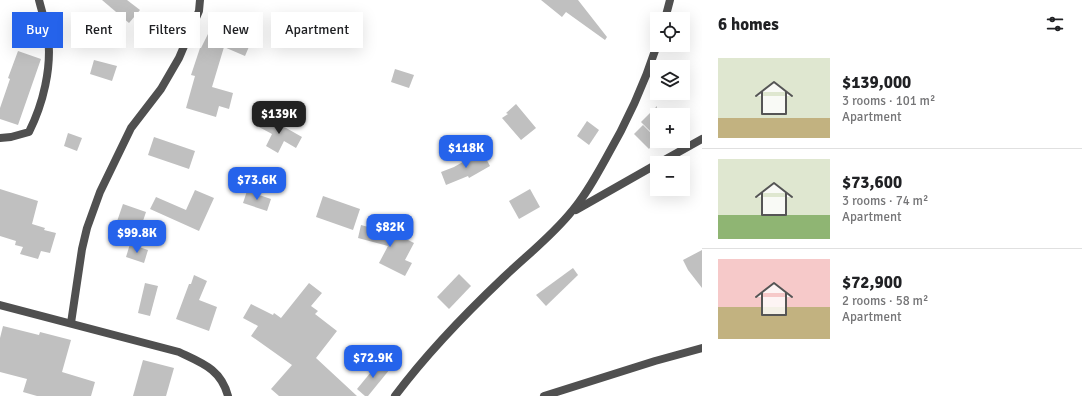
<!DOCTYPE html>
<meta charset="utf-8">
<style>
:root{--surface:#fff;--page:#f2f2f2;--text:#202124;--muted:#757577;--line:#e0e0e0;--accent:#2563eb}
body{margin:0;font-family:Signika,sans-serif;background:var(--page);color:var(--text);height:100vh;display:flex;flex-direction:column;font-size:15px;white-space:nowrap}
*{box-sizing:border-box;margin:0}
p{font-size:13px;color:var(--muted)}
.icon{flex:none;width:22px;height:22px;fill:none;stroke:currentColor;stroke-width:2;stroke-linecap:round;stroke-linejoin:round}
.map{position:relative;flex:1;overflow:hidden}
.drawer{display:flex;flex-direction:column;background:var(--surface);width:380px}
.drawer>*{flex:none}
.top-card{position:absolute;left:12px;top:12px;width:380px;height:36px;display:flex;gap:8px}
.fabs{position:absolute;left:650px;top:12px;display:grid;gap:8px}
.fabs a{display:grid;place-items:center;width:40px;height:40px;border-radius:0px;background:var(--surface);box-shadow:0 4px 16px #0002;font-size:20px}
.price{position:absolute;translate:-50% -34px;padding:0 9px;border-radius:8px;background:var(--accent);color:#fff;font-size:13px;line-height:26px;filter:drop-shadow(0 1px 2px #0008)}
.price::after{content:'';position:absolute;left:50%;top:24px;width:12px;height:9px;margin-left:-6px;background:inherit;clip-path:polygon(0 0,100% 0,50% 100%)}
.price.current{background:#222;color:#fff}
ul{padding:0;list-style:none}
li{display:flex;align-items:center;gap:12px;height:100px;padding:0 16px}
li+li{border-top:1px solid var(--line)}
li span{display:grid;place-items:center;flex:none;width:112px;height:80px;border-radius:0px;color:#555}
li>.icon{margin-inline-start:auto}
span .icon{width:48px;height:48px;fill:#fffc;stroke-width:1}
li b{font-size:17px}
h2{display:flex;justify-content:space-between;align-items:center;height:48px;padding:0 16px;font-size:17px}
.pill{padding:0 14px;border-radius:0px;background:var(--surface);box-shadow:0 4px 16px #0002;font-size:14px;line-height:36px}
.pill.current{background:var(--accent);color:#fff}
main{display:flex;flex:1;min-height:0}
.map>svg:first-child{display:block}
.building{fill:#c0c0c0}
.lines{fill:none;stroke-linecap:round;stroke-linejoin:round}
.minor{stroke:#505050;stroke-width:8}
</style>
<main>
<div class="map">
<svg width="702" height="396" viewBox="0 0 702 396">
<rect width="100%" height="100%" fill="#fff"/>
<g class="building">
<path d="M102 0H127L140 10 129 23Z"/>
<path d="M541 0H578L607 37 605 40 566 12 562 17Z"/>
<path d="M218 14 245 27 243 30 254 35 245 56 224 47 212 87 233 93 229 109 219 106 216 117 186 108 195 76 191 75 200 48H201Z"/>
<path d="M18 51 41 59 18 125 0 119V108L10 79 8 78Z"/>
<path d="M94 60 117 66 112 81 90 74Z"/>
<path d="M395 69 414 75 409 88 391 82Z"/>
<path d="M516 104 536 128 521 140 502 118 508 114 506 113Z"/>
<path d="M657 106V138L641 122Z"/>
<path d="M265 116 302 137 296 148 284 141 278 153 266 146 272 134 259 127Z"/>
<path d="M587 121 599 130 589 145 577 136Z"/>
<path d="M643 125 657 139 649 149 634 134Z"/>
<path d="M68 133 82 138 77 151 64 146Z"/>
<path d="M154 137 195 151 189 169 148 155Z"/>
<path d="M482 151 490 166 469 178 468 176 446 185 441 172 454 167Z"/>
<path d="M0 189 38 201 32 224 45 228 44 230 56 233 50 253 41 251 38 259 20 254 23 247 15 245 16 241 0 236Z"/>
<path d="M530 189 540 207 519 219 509 201Z"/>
<path d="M195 190 214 198 199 231 150 209 156 197 186 210Z"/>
<path d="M247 191 271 199 267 211 243 203Z"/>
<path d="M323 196 360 209 353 230 316 217Z"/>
<path d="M123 204 146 212 136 242 113 233Z"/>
<path d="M361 225 398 235 414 243 405 260 412 263 405 276 379 263 388 246 358 238Z"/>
<path d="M130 244 148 250 144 263 126 257Z"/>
<path d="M702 250V288L688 270 683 260Z"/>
<path d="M573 268 578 275 546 306 536 295Z"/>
<path d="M459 274 471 286 449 309 437 297Z"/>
<path d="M194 275 207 281 199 300 217 307 209 331 176 319 189 284H191Z"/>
<path d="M145 283 158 286 150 316 138 313Z"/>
<path d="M309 283 322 293 311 306 318 311 315 314 337 331 316 358 357 396H279L271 389 292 365 251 336 258 326 243 318 251 304 273 315 274 313 281 318Z"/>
<path d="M3 326 39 335 40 332 71 340 62 372 95 382 91 396H37L23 392 27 379 0 372V338Z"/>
<path d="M143 360 174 368 166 396H133Z"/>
<path d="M380 361 390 369 368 396H365L357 389Z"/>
</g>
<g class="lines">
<g class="minor">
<path d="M665 19 670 0"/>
<path d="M0 138 11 137 29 132C43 104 52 68 48 36 46 24 42 12 39 0"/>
<path d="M659 163 702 139"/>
<path d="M576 210 657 164"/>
<path d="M0 305 179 352C202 363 221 369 228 396"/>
<path d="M71 323 82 249 87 228 100 192 131 128 161 89 179 58 199 11 200 0"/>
<path d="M395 396C427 353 464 315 503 278 526 256 552 236 572 211 585 196 595 178 605 160 626 124 644 85 657 45"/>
<path d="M544 396 655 361 702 348"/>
</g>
</g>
</svg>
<div class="fabs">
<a><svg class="icon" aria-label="locate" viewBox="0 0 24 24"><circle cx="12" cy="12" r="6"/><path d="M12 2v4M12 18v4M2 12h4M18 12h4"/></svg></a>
<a><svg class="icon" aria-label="layers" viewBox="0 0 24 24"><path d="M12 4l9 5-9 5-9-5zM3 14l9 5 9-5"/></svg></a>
<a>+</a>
<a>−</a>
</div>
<b class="price current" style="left:279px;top:135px">$139K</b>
<b class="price" style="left:466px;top:169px">$118K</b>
<b class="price" style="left:257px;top:201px">$73.6K</b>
<b class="price" style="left:390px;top:248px">$82K</b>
<b class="price" style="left:137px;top:254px">$99.8K</b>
<b class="price" style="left:373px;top:379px">$72.9K</b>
<div class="top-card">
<a class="pill current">Buy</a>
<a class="pill">Rent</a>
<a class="pill">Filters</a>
<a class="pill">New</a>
<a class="pill">Apartment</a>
</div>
</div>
<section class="drawer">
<h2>6 homes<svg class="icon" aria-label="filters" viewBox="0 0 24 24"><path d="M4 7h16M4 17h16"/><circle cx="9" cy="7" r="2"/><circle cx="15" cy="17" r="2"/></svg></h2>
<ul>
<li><span style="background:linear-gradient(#dfe7d0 75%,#c2b280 0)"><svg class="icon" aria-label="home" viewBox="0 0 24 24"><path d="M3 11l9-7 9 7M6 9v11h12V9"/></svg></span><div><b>$139,000</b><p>3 rooms · 101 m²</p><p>Apartment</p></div></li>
<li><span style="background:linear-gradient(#dfe7d0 70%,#8fb573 0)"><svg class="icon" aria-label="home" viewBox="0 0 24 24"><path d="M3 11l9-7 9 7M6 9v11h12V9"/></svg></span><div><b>$73,600</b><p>3 rooms · 74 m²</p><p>Apartment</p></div></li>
<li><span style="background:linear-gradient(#f6c9c9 60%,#c2b280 0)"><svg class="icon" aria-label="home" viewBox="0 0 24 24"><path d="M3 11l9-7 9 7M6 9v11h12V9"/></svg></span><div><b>$72,900</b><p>2 rooms · 58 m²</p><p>Apartment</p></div></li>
</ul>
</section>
</main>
